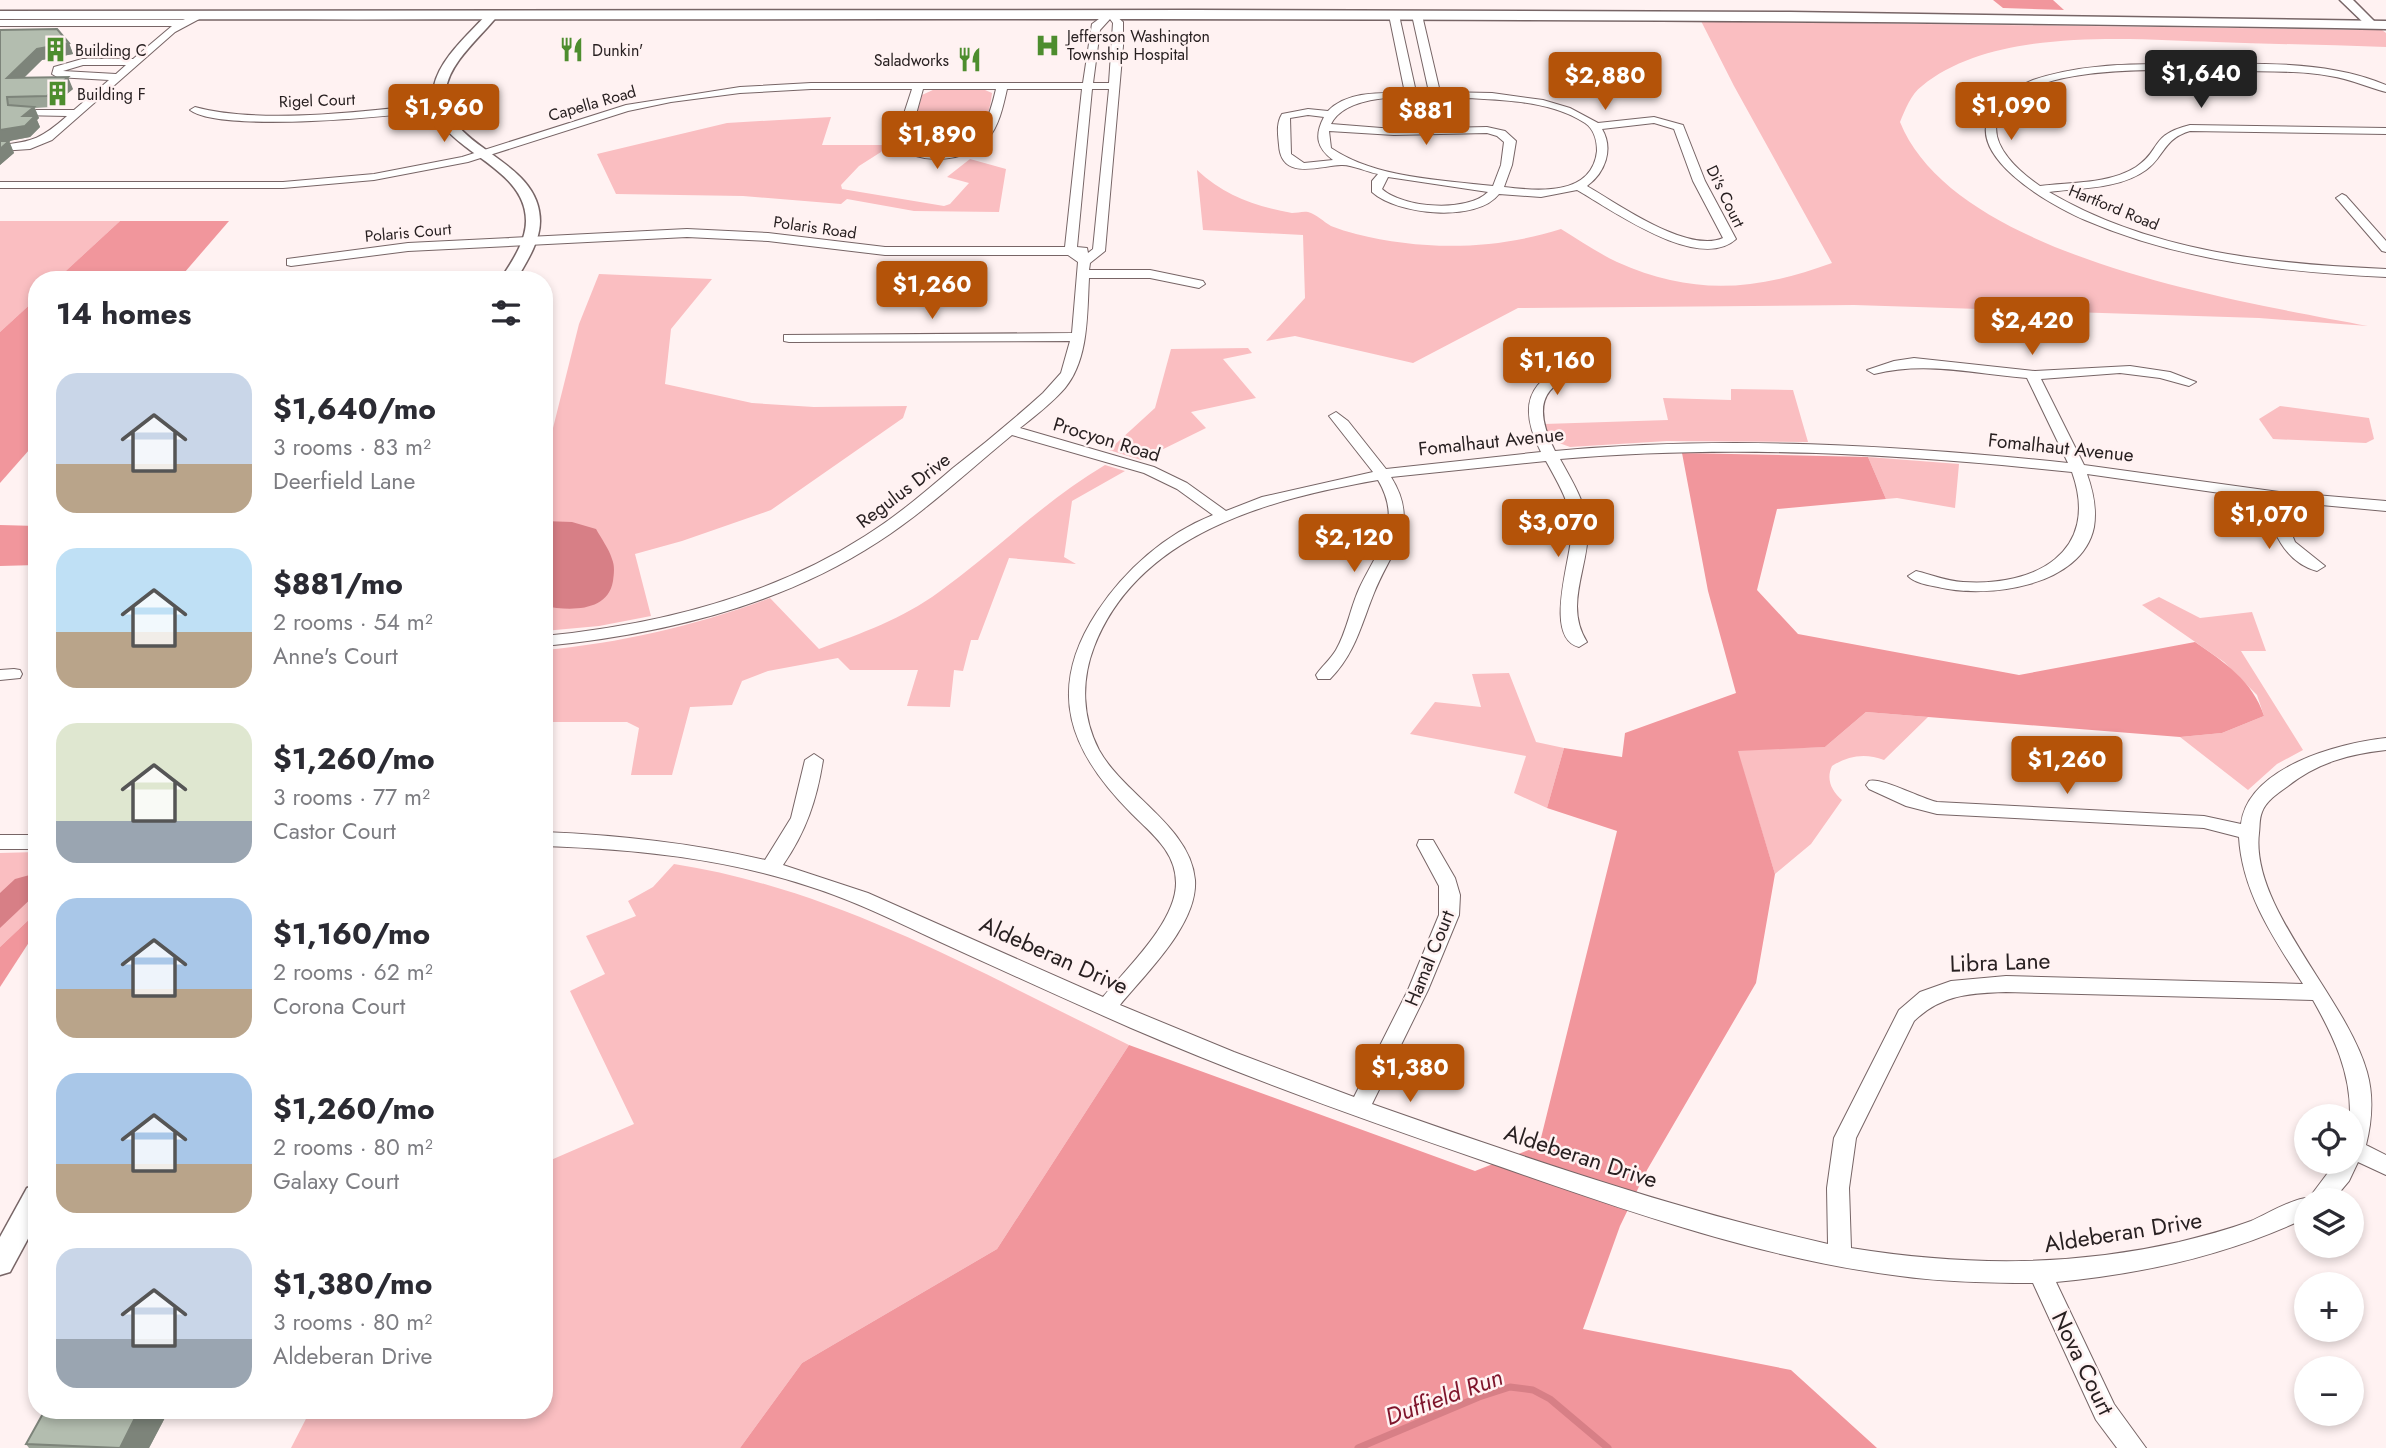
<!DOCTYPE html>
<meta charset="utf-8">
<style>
:root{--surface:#fff;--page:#f7f7f7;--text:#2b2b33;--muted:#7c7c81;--accent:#b45309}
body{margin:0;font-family:Jost,sans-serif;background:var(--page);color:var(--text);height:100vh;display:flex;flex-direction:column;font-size:26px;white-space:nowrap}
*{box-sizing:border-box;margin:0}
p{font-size:23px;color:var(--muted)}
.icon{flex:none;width:38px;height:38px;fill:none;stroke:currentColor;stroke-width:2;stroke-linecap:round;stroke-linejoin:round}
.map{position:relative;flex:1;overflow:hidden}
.drawer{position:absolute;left:28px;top:271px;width:525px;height:1148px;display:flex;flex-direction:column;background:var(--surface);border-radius:28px;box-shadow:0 4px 10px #0003}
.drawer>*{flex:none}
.fabs{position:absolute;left:2294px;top:1104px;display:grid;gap:14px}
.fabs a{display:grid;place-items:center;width:70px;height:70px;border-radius:50%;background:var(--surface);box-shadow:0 4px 10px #0003;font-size:35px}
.price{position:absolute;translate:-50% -60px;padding:0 16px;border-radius:7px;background:var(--accent);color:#fff;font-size:23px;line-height:46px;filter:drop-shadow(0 2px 4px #0008)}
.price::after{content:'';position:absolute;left:50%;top:42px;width:21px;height:16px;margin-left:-10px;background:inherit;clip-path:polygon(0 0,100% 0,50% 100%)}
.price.selected{background:#222;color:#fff}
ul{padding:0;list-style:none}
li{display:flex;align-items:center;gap:21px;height:175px;padding:0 28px}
li span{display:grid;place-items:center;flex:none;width:196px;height:140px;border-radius:21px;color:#555}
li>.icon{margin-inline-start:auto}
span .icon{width:84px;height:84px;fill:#fffc;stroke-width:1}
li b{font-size:30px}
h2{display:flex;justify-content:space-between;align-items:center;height:84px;padding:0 28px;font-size:30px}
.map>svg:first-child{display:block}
.green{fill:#fabec1}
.forest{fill:#f1969c}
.water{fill:#d77f86}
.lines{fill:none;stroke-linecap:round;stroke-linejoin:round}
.stream{stroke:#d77f86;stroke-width:7}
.minor-casing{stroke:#776566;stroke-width:2}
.tertiary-casing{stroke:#776566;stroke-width:3}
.secondary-casing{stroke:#776566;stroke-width:3}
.minor{fill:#fff;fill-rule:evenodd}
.tertiary{fill:#fff;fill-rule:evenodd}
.secondary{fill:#fff;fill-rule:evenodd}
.wall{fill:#9aa396}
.shaded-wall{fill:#7d847a}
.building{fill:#b3bdaf;stroke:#7d847a;stroke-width:2}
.labels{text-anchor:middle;stroke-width:5;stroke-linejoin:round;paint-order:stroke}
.far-poi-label{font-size:16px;fill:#282021;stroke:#fff2f2;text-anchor:start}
.far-street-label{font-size:16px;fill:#282021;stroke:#fff2f2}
.street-label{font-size:19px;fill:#282021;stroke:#fff2f2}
.near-street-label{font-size:23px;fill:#282021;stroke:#fff2f2}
.near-water-label{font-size:24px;font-style:italic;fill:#7e142b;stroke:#fff2f2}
</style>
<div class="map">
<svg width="2386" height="1448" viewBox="0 0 2386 1448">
<rect width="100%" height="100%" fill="#fff2f2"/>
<g class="green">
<path d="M1701 21 2382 30 2386 33V47C2329 45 2273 44 2216 42 2129 39 1994 27 1922 86 1911 94 1905 110 1900 122 1955 258 2239 301 2368 326L2259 318 1854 305 1518 308 1413 363 1295 336 1266 341 1305 298 1303 235 1203 230 1197 170C1225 196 1255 206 1292 213 1297 213 1303 211 1308 212 1316 214 1324 222 1331 226 1339 229 1348 232 1356 234 1424 251 1495 250 1561 229 1579 240 1598 253 1617 262 1693 296 1755 291 1832 263L1734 86Z"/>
<path d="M935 89 985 90 992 93C989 126 970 154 934 152 924 151 916 149 909 142L922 95Z"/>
<path d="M831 117 822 145H892L859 166 841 185 842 189 944 206 950 204 969 183 947 177 970 159 1006 169 999 212 914 211 847 199 841 204 743 196 616 194 597 154 727 123Z"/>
<path d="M0 221H120L56 280H37V298L0 332Z"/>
<path d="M599 274 712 279 671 329 665 384 752 403 814 407 907 406 903 418 771 510 682 541 635 554 651 616 599 626 544 631V464L579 324Z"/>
<path d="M1248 348 1252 353 1223 359 1256 398 1191 412 1206 428 1141 460 1109 450 1155 408 1171 349Z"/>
<path d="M1731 389 1793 390 1808 442 1667 441 1570 447 1551 440 1544 424 1668 420 1663 398 1731 400Z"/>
<path d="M2280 406 2369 418 2374 439 2366 443 2273 439 2259 419Z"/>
<path d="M1868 457 1959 464 1955 508 1897 498 1886 499Z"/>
<path d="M1105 465 1125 471 1072 501 1064 557 1076 564 1009 558 978 640H971L963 671 954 670 950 707 907 706 918 670H850L838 658 768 671 742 681 732 705 690 707 672 775H631L639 728 627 722H544V650C621 643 698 625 770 598L819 649C862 633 902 619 939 592 996 551 1044 501 1105 465Z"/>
<path d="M2159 597 2200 618 2252 612 2266 651H2241L2303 750 2277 764 2248 790 2180 737 2222 733 2264 716 2257 695 2224 662 2142 605Z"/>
<path d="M1509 673 1536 742 1564 748 1547 808 1514 793 1526 756 1410 734 1435 702 1481 707 1472 674Z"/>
<path d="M1866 712 1928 717 1884 760C1866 753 1849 755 1832 766 1826 779 1831 790 1842 800L1811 844 1775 874 1737 750 1825 747Z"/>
<path d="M37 852V912L0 947V853Z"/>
<path d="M674 864C837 889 982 974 1129 1045L997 1249 802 1363 740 1448H291L310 1411 544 1410V1163L634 1124 570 991 605 974 586 936 636 916 628 901 653 887Z"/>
</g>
<g class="forest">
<path d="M1993 0H2053L2064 10 2003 8Z"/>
<path d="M120 221H229L178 280H56Z"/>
<path d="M37 298V441L0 483V332Z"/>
<path d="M1682 453 1868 457 1886 499 1777 509 1757 590 1798 634 2019 675 2195 642C2224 662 2253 681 2264 716L2222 733 2180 737 1866 712 1825 747 1738 751 1775 874 1756 983 1647 1170 1620 1226 1583 1329 1791 1370 1877 1448H740L802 1363 997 1249 1129 1045 1475 1171 1539 1146 1617 831 1547 808 1564 748 1622 757 1625 733 1736 693 1708 591Z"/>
<path d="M0 525 37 526V565L0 566Z"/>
<path d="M37 912V930L0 987V947Z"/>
</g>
<g class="water">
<path d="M544 521 572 522 596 529C601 538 609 549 612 559 615 566 614 574 613 581 608 612 570 611 544 606Z"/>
<path d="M37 873V893L0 928V893L15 879Z"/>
</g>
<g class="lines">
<path class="stream" d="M1358 1448 1479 1397 1510 1387 1533 1390 1550 1399 1608 1448"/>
<defs>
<g id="minor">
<path d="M1110 11 1123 22V46L1105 251 1090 263 1089 270H1150L1203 281 1205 284 1199 288 1150 278H1089C1087 313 1089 359 1065 388 1052 403 1035 416 1020 428L1154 467 1187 483 1226 511 1262 497 1373 472 1329 416 1336 412 1348 421 1386 469 1541 452C1509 390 1544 367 1603 358L1608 359V365C1554 378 1525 392 1555 451 1726 435 1897 445 2068 463L2027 378C1974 374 1927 361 1874 374L1867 370 1894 361 1914 358 2035 371 2130 366 2170 372 2196 382 2189 386 2160 378 2120 373 2041 379 2084 465 2279 492 2386 501V511L2278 501 2295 542 2325 566 2317 571C2283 562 2272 528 2262 499L2087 474C2093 491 2097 508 2094 527 2082 587 1986 599 1938 587 1928 585 1915 583 1908 576L1916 571C1932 575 1947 581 1963 582 2034 587 2101 553 2072 472 1901 454 1731 444 1560 459 1572 481 1587 504 1588 530 1588 570 1564 605 1587 642L1579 647C1541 637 1574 552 1572 526 1570 502 1557 481 1546 461L1391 477C1421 525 1391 550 1374 593 1361 625 1355 654 1330 679H1318L1316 675C1322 666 1330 660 1336 650 1347 631 1350 609 1359 589 1377 550 1404 524 1378 480 1270 499 1138 533 1094 647 1081 681 1082 717 1099 750 1124 795 1191 827 1195 880 1198 924 1146 973 1120 1005L1234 1052 1354 1097 1408 990 1439 915V886L1417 845 1419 840H1433L1455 878 1460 895 1459 915 1428 990 1372 1104C1523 1157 1673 1209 1828 1244L1827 1188 1834 1138 1899 1010 1920 992 1951 981 2006 976 2303 984C2274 939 2242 892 2239 837L2204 828 1937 814 1906 806 1869 789 1866 785 1869 781C1881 777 1920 798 1937 802L2204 816 2241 824C2248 767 2339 743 2386 738V750C2349 754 2317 763 2288 786 2278 793 2266 801 2262 812 2259 819 2260 826 2259 833 2250 908 2346 997 2367 1072 2374 1097 2372 1121 2366 1145L2386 1155V1175L2358 1162 2349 1181 2333 1200H2306V1218C2228 1255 2142 1274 2056 1282L2114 1404 2146 1448H2117L2096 1420 2033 1283C1988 1283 1944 1282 1900 1276 1757 1258 1619 1208 1484 1161 1365 1120 1247 1078 1131 1028 1067 1000 1002 970 938 941 895 921 853 900 808 886 723 858 633 849 544 846V832C619 835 692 843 765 860L791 818 805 760 814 754 823 760C817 799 806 832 783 865L868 893 1103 997C1127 968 1176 922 1176 883 1176 852 1152 834 1132 814 1070 752 1045 691 1097 612 1125 570 1165 534 1213 515L1177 489 1144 473 1012 435C968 471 926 511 878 542 780 606 660 635 544 646V636C656 625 770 597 865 536 897 516 925 492 953 468 984 444 1014 419 1043 393L1061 373 1070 341 789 342 784 341V335L1072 333 1078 262 1068 255H885L768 241 687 237 408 251 291 266 287 265V259L408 243 687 229 768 233 885 247H1065L1082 89H1007C1003 107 999 126 987 140 967 162 918 167 897 144L896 138 912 89H811L740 93 671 102 628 111 468 162 374 180 283 188H0V182H283L374 174 462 157 626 105 740 87 811 83H1083L1092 24ZM1110 19 1113 23 1109 83H1093L1100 30ZM923 89H996C989 119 980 148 945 151 931 152 920 151 908 143ZM1092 89H1109L1093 249 1088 253 1087 248 1077 247ZM2006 992 2313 1000C2334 1037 2351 1073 2350 1116H2352V1162H2336L2309 1198C2295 1197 2265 1215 2251 1221 2227 1230 2203 1236 2179 1242 2068 1267 1964 1266 1851 1248L1849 1188 1856 1138 1914 1021C1941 995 1970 993 2006 992Z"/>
<path d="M200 12 205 15 203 17 175 32 52 140 30 149 0 151V145C33 142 42 138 67 116L18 115 14 114V110H74L109 80 57 77 52 74 54 67 82 59H133L172 26H0V20H183ZM83 65H126L116 74 63 71Z"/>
<path d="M1394 12 1399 15 1416 92H1429L1412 15 1417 12 1422 15 1440 92 1492 93 1543 100 1570 108 1598 123 1654 117 1683 125 1705 181 1736 239C1699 273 1612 210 1577 190L1541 197 1499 194C1477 223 1397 215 1372 192V181L1378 174C1367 172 1351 164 1341 165 1319 166 1281 181 1279 145 1278 134 1276 124 1282 114L1308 109 1328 111C1347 91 1380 93 1405 93L1389 15ZM1465 98C1504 100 1551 101 1585 123 1594 129 1597 141 1597 151 1592 197 1536 191 1504 187L1512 165 1516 141 1505 131 1487 127 1394 129 1331 124C1349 88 1431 98 1465 98ZM1308 115 1324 117C1314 136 1317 148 1333 160L1304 163 1291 154 1290 118ZM1654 123 1674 129 1693 181 1723 238C1688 254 1618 204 1587 186 1605 173 1614 149 1602 129ZM1329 131 1394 135 1487 133 1497 136 1504 142 1501 165 1493 186C1441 180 1375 178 1331 148ZM1388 177 1488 192C1467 213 1403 208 1382 189Z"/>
<path d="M2169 64C2241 65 2319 57 2386 85V92C2367 87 2350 79 2330 76 2297 70 2262 72 2229 71 2177 70 2020 60 1998 118 1988 146 2021 173 2040 186 2072 182 2109 184 2136 167 2162 150 2149 135 2190 125L2386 128V134L2190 131C2163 139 2165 156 2146 170 2120 189 2080 188 2049 192 2151 252 2271 264 2386 269V277C2283 272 2180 261 2085 220 2052 206 1956 153 1995 107 2005 95 2017 86 2033 80 2077 65 2123 64 2169 64Z"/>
<path d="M440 103 444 104V108C403 117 219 133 190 110L195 107C260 125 371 111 440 103Z"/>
<path d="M2342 194 2346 196 2386 241V252L2382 251 2338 200 2336 198Z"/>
<path d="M14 669 20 670 22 674 20 678 0 680V670Z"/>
<rect x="0" y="835" width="37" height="14"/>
</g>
<g id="tertiary">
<path d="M2340 0H2353L2376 23V27H2368Z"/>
<path d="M488 13 498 15C482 36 450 61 446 89 439 149 540 156 540 221 540 242 526 263 516 280H500C511 263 526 242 526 221 526 158 420 149 434 86 440 58 470 33 488 13Z"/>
<path d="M37 1185V1222L10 1272 0 1275V1237L27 1188Z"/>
</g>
<path id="secondary" d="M1193 10 1790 12 2386 21V29C1591 14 795 21 0 19V11Z"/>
</defs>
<use href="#minor" class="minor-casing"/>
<use href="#tertiary" class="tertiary-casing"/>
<use href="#secondary" class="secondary-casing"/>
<use href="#minor" class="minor"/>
<use href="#tertiary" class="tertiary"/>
<use href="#secondary" class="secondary"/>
</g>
<g class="wall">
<path d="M0 30 69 43 73 54 42 60 24 78 73 89 51 107 35 108 39 118 37 120 40 127 30 137 9 141 14 153 0 165Z"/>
<path d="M169 1410 149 1448H29L26 1444Z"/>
</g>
<g class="shaded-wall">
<path d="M69 43 73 54 42 60 12 89 7 78 37 49Z"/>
<path d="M68 77 73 89 51 107 47 96Z"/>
<path d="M34 107 39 118 37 120 40 127 30 137 9 141 14 153 0 165V130L23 116Z"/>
<path d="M544 967 550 982 544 985Z"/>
<path d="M139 1410H169L149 1448H120Z"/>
</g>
<g class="building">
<path d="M57 29 69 43 37 49 7 78 68 77 47 96 7 97 8 105 34 107 23 116H35L25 126 0 130V30Z"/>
<path d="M0 141H9L0 149Z"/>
<path d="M45 1410H139L120 1448 26 1444Z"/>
</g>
<defs>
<symbol id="hospital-bare" viewBox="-9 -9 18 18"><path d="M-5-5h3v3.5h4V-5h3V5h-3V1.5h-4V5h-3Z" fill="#4d8d2e" stroke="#fff2f2" stroke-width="2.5" paint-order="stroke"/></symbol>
<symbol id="building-bare" viewBox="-9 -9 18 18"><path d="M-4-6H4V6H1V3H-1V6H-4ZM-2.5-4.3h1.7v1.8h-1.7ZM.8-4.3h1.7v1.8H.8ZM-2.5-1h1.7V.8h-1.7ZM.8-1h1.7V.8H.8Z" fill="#4d8d2e" stroke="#fff2f2" stroke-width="2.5" paint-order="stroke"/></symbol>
<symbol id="restaurant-bare" viewBox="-9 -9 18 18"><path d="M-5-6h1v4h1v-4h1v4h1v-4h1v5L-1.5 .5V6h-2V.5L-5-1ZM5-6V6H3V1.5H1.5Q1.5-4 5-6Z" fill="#4d8d2e" stroke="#fff2f2" stroke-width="2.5" paint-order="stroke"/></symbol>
</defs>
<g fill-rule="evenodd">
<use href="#hospital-bare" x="1030" y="28" width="35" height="35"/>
<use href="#building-bare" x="38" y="32" width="35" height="35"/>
<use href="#restaurant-bare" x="554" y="32" width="35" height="35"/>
<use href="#restaurant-bare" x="952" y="42" width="35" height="35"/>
<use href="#building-bare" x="40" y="76" width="35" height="35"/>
</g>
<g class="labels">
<g class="far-poi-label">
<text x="1067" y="42">Jefferson Washington<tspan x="1067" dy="18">Township Hospital</tspan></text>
<text x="75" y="56">Building C</text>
<text x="592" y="56">Dunkin'</text>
<text x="949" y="66" text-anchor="end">Saladworks</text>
<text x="77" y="100">Building F</text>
</g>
<g class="far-street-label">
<text transform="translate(317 100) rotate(-2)" y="6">Rigel Court</text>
<text transform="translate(592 103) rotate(-16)" y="6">Capella Road</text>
<text transform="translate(1726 196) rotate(64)" y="6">Di's Court</text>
<text transform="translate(2114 207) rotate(22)" y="6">Hartford Road</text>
<text transform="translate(815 227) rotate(8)" y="6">Polaris Road</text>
<text transform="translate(408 232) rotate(-5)" y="6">Polaris Court</text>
</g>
<g class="street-label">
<text transform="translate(1107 439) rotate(17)" y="7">Procyon Road</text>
<text transform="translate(1491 441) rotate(-6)" y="7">Fomalhaut Avenue</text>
<text transform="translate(2061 447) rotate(6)" y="7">Fomalhaut Avenue</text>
<text transform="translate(903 490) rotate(-37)" y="7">Regulus Drive</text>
<text transform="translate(1429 958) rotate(-68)" y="7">Hamal Court</text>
</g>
<g class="near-street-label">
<text transform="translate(1054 955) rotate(24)" y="8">Aldeberan Drive</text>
<text transform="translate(2000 962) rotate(-2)" y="8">Libra Lane</text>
<text transform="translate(1581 1156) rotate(18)" y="8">Aldeberan Drive</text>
<text transform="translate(2123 1232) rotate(-9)" y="8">Aldeberan Drive</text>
<text transform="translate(2083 1363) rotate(64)" y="8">Nova Court</text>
</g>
<g class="near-water-label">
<text transform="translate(1444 1397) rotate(-20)" y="8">Duffield Run</text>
</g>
</g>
</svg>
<div class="fabs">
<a><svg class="icon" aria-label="locate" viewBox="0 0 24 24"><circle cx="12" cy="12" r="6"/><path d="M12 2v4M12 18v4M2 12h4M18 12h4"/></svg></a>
<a><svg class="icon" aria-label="layers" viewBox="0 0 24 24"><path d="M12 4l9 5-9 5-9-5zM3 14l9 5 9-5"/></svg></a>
<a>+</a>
<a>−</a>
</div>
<b class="price selected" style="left:2201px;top:110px">$1,640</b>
<b class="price" style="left:1605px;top:112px">$2,880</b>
<b class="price" style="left:2011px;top:142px">$1,090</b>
<b class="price" style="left:444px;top:144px">$1,960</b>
<b class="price" style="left:1426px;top:147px">$881</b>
<b class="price" style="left:937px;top:171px">$1,890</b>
<b class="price" style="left:932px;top:321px">$1,260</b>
<b class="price" style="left:2032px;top:357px">$2,420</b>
<b class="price" style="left:1557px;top:397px">$1,160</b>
<b class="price" style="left:2269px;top:551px">$1,070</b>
<b class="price" style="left:1558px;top:559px">$3,070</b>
<b class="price" style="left:1354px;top:574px">$2,120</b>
<b class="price" style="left:2067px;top:796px">$1,260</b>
<b class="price" style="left:1410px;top:1104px">$1,380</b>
<section class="drawer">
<h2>14 homes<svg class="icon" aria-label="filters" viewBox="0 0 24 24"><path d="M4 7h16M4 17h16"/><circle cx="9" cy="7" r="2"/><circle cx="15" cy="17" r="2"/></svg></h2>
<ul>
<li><span style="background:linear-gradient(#c9d6e8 65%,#b9a48a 0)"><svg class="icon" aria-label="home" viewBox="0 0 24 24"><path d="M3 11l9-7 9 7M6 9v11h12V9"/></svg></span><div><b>$1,640/mo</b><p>3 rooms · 83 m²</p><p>Deerfield Lane</p></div></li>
<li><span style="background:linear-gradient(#bfe0f5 60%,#b9a48a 0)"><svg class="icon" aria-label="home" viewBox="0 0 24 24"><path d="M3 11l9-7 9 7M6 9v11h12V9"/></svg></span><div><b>$881/mo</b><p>2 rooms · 54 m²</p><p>Anne's Court</p></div></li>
<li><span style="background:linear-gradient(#dfe7d0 70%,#9aa5b1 0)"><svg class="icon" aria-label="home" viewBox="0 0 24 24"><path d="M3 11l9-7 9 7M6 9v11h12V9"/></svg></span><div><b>$1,260/mo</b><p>3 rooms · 77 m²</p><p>Castor Court</p></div></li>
<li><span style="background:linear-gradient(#a9c7e8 65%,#b9a48a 0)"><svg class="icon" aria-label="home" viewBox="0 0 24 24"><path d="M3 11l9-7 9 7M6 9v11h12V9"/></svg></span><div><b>$1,160/mo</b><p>2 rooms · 62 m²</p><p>Corona Court</p></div></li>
<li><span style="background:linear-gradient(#a9c7e8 65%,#b9a48a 0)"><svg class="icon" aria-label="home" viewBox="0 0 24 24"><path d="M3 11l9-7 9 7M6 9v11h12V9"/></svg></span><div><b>$1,260/mo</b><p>2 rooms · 80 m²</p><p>Galaxy Court</p></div></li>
<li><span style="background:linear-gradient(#c9d6e8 65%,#9aa5b1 0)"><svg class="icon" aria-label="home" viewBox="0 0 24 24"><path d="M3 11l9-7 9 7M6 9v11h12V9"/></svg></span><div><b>$1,380/mo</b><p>3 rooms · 80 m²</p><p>Aldeberan Drive</p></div></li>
</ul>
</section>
</div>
